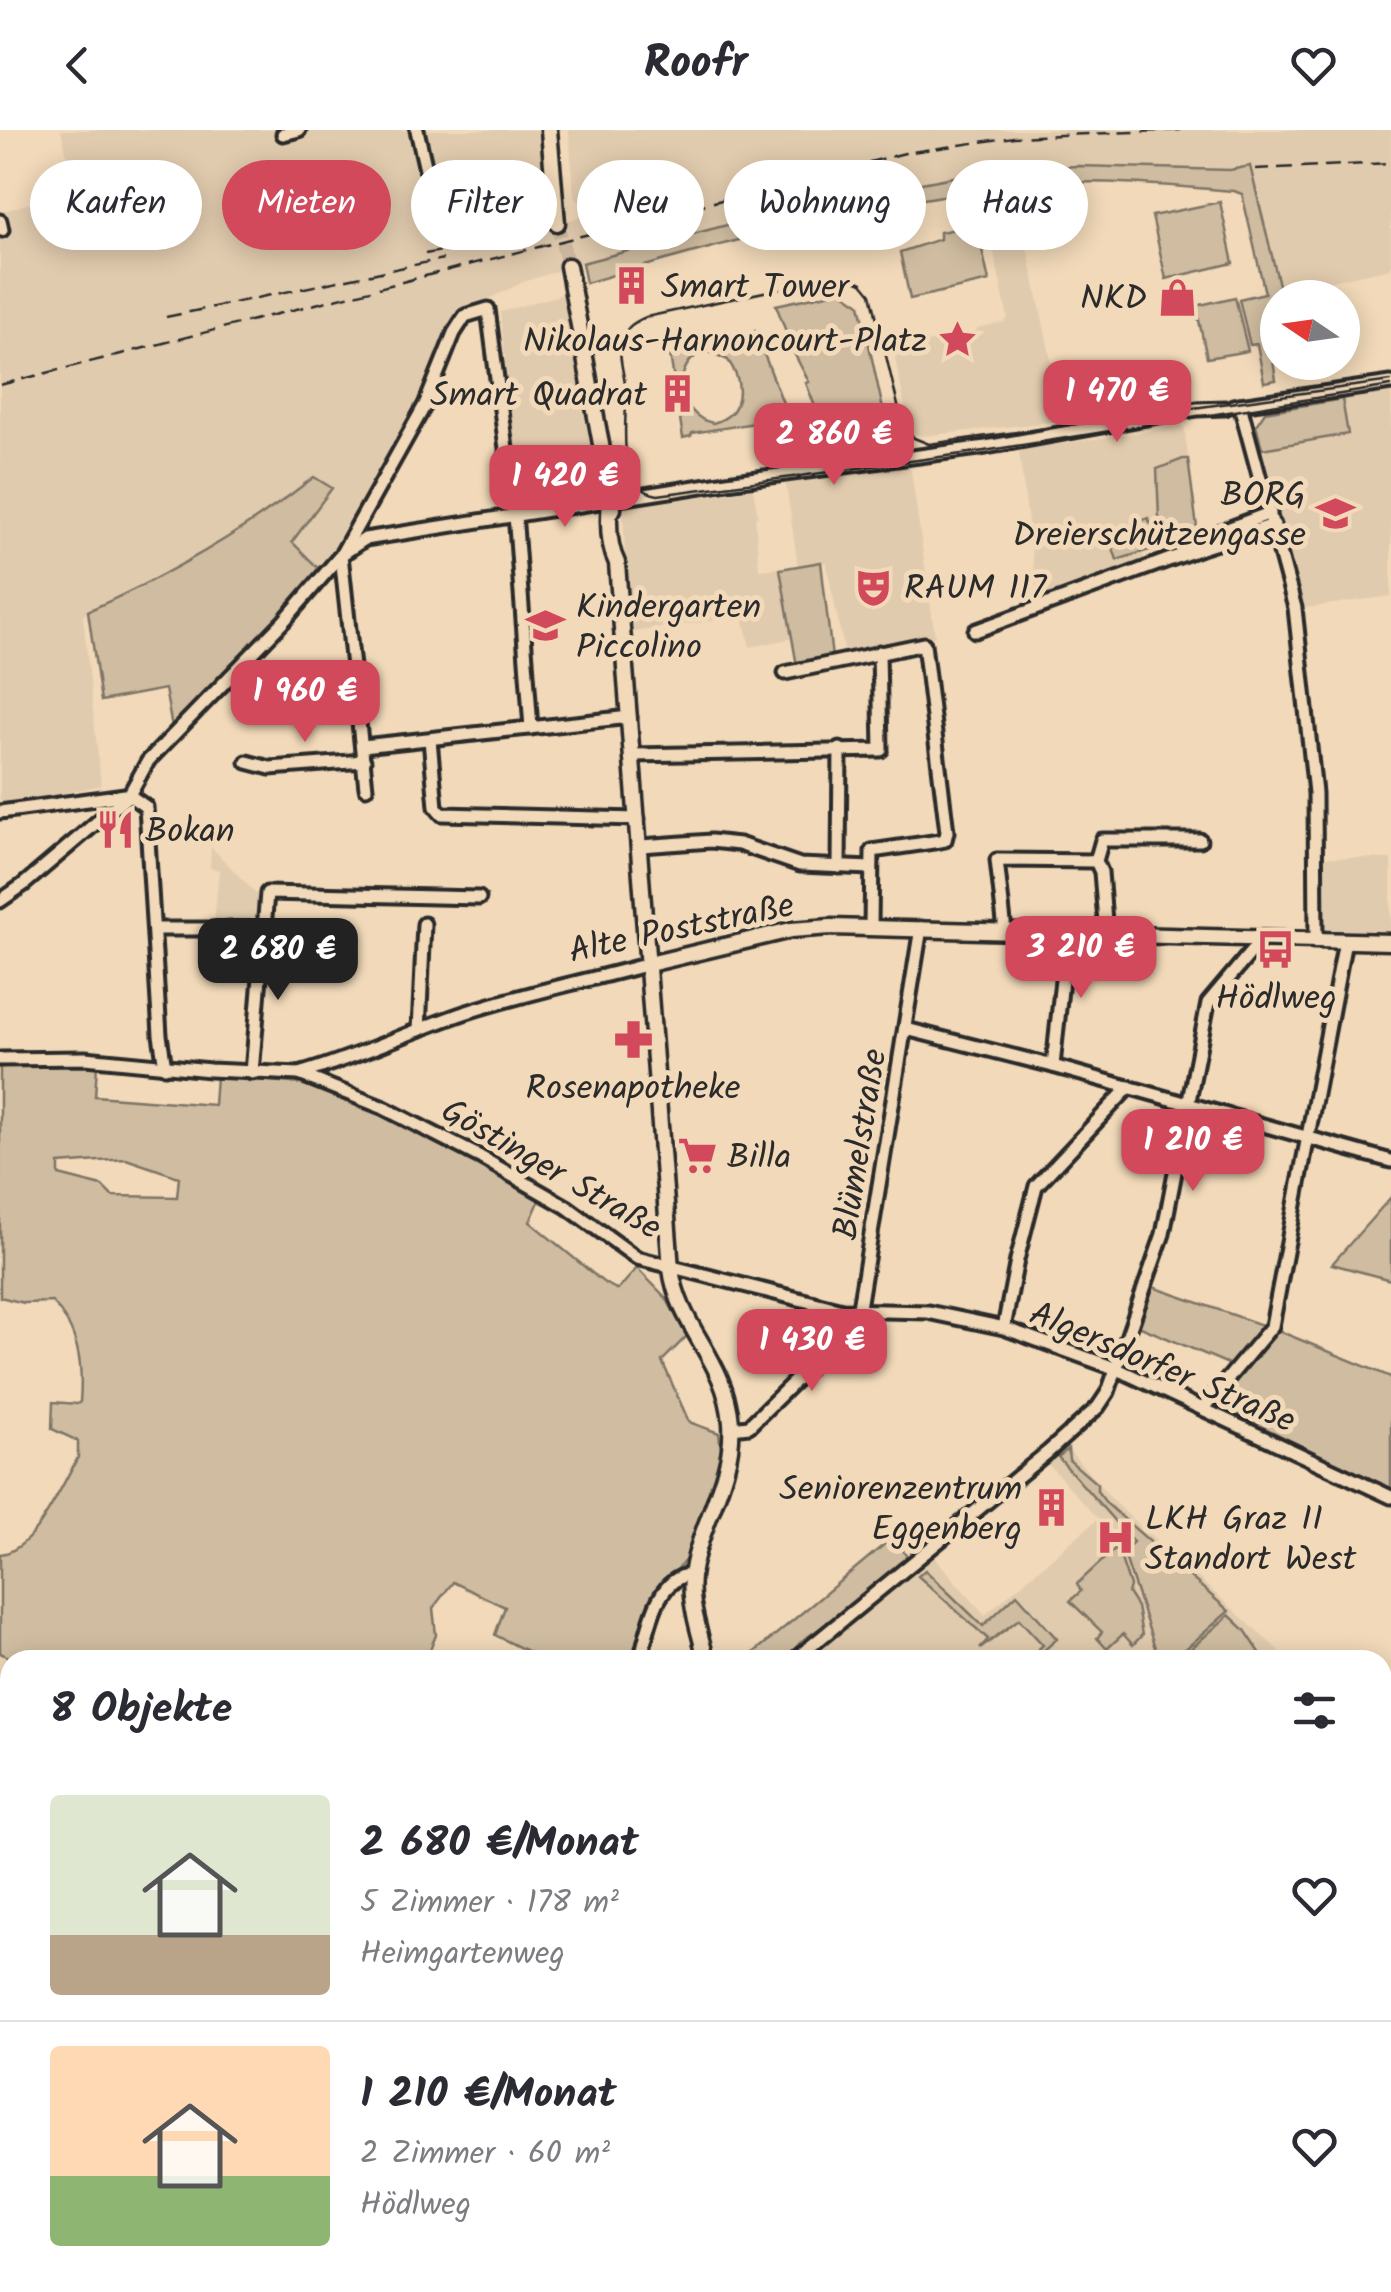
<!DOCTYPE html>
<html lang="de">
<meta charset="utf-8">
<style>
:root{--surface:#fff;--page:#f2f2f3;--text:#2b2b33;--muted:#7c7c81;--line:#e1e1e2;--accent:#d1495b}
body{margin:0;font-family:Kalam,sans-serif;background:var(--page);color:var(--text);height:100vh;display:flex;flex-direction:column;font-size:38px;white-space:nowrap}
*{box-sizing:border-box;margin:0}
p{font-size:32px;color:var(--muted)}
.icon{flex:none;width:55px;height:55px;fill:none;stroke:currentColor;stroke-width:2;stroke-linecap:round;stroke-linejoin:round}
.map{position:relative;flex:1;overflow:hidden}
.panel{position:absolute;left:0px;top:1520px;width:1392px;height:642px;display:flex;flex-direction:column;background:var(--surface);border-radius:30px 30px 0 0;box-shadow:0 5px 25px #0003}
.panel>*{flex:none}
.guide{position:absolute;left:30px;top:30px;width:1332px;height:90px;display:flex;gap:20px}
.needle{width:65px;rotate:283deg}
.tools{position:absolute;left:1260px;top:150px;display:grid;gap:20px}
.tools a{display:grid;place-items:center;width:100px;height:100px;border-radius:50%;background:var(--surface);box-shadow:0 5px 25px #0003;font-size:50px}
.price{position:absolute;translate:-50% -85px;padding:0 22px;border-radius:20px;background:var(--accent);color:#fff;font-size:32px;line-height:65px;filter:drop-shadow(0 2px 5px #0008)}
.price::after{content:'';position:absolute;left:50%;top:60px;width:30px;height:22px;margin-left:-15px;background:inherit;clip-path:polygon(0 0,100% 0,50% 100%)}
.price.active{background:#222;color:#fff}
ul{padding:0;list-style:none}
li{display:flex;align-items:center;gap:30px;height:250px;padding:0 50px}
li+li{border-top:2px solid var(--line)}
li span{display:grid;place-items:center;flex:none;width:280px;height:200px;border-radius:10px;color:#555}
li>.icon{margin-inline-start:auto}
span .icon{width:120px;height:120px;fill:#fffc;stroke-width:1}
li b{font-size:42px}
h2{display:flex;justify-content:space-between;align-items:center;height:120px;padding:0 50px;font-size:42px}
.tag{padding:0 35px;border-radius:45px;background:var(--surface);box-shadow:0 5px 25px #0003;font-size:35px;line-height:90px}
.tag.active{background:var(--accent);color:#fff}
header{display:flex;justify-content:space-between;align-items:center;height:130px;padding:0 50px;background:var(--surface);font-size:45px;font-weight:700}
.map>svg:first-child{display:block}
.built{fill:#e1cbae}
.green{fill:#d0bda1;stroke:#7e7466;stroke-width:2.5;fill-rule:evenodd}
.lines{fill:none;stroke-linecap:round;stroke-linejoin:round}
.major-tunnel{stroke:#c9b69d;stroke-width:14;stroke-dasharray:14 7;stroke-linecap:butt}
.minor-casing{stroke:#2b2b2b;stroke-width:19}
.major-casing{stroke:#2b2b2b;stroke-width:21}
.minor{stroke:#f1d9b9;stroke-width:11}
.major{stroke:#f1d9b9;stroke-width:14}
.tram{stroke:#2b2b2b;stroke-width:2.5}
.rail{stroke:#2b2b2b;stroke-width:2.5;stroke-dasharray:15 8;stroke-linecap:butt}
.labels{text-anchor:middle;stroke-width:10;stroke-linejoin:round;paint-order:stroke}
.poi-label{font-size:35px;fill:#2b2b2b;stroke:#f1d9b9;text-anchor:start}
.street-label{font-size:35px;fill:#2b2b2b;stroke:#f1d9b9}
</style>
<header><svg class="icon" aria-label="back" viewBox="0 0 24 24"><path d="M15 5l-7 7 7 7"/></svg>Roofr<svg class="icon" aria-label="heart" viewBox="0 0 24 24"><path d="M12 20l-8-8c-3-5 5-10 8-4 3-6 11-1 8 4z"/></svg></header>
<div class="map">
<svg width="1391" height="2162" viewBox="0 0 1391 2162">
<rect width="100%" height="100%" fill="#f1d9b9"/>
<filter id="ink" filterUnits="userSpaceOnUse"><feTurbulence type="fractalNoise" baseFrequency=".01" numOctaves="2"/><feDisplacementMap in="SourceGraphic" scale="20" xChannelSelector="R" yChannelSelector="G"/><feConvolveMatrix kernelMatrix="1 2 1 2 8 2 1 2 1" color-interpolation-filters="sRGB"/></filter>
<g filter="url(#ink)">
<g class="built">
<path d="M61 0H540L547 96 584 86 583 75 574 67 569 0H1391V138L1281 162 1249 36 1230 40 1144 37 1011 40 1054 244 1062 243 1071 284 1076 283 1077 289 923 306 913 303 908 291 893 219 974 203 978 198 1004 192 1008 188 977 43 804 75 578 134 523 152 473 177 458 190 420 279 340 416 319 439 292 412 316 383 314 348 265 386 156 451 88 481 83 486 101 655 0 677V82L75 60Z"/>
<path d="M563 164 597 355 584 368 521 378 500 182Z"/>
<path d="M1391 262V466L1305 478 1262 319 1347 304 1342 269Z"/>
<path d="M1184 296 1198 405 1143 423 1145 431 1038 473 1019 320Z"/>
<path d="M910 334 935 506 846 528 826 432 798 436 786 354Z"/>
<path d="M753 359 758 386 755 387 759 440 780 438 793 508 750 517 743 486 634 502 625 423 623 380 626 377Z"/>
<path d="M211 717 260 768 258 792 214 793 219 740 210 738Z"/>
<path d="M1324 727 1391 729V820L1357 819 1352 823H1334L1316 810V798L1322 796Z"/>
<path d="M1067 1318 1116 1374 1289 1530H807L934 1427 985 1485 1098 1389 1048 1334Z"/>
<path d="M1391 1990V2127L1383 2135V1997Z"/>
<path d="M634 2153 945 2152 950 2162H633Z"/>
<path d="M970 2153H1166L1154 2162H976Z"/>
<path d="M1188 2153H1364L1353 2162H1176Z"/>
</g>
<g class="green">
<path d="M1078 36 1230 40 1250 36 1282 167 1278 168 1277 202 1269 205 1276 250 1264 252 1257 214 1250 215 1239 169 1265 163 1242 64 1234 61C1172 56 1107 49 1044 54 887 66 736 109 586 153L582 133 804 75 991 40Z"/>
<path d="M1220 72 1233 133 1166 149 1152 86Z"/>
<path d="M965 97H977L989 151 910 169 900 122 940 109V102Z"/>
<path d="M841 161 860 174 889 307 834 315 826 294 822 295 806 253 809 252 794 223 776 175Z"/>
<path d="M1235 167 1248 221 1207 228 1196 176Z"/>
<path d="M755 201 790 291 781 292 779 289 692 303 691 306 683 308 670 224 665 221 680 218 681 221ZM707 221 728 230C744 253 745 284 713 293 677 286 669 231 707 221Z"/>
<path d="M1342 269 1348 304 1262 319 1256 295 1265 282Z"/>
<path d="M1183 329H1188L1198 405 1117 430 1108 403 1148 388 1150 393 1159 389 1157 339Z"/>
<path d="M314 347 332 358 292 412 319 439 271 497 172 597 165 559 101 571 88 481C169 445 244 402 314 347Z"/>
<path d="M821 432 832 528 797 536 780 439Z"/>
<path d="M72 933 97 935 95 966 214 975 216 946 302 954 390 987 541 1067 530 1092 603 1152 618 1160 637 1138 666 1168 687 1206 662 1231 689 1292 719 1303 722 1328 686 1429 659 1461 637 1530H545L495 1505 505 1477 453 1452 433 1478 436 1505 426 1530H15L0 1523V1424C35 1421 61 1356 78 1327V1311L52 1299 53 1272 77 1274 80 1272C83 1235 79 1200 52 1172L24 1173 0 1167V934ZM126 1029 179 1047 177 1067 112 1066 102 1056 59 1045V1034Z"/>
<path d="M1391 1067V1150L1332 1134Z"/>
<path d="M1150 1156 1268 1197 1233 1236 1136 1195Z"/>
<path d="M1274 1199 1391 1247V1360L1214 1273Z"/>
<path d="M1068 1319 1069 1330 1097 1354V1361L1107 1374 1229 1481 1173 1530H1159L1121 1415 1126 1419 1133 1412 1058 1327Z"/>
<path d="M892 1408 910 1430 834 1493 831 1491 803 1510 787 1527 789 1530H745Z"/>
<path d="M1117 1417 1130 1456 1128 1463 1137 1477 1142 1505 1133 1515 1123 1504 1107 1519 1097 1508 1102 1502 1070 1471 1081 1461 1077 1454Z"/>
<path d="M925 1440 983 1496 1017 1464 1057 1509 1033 1530H1027L1043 1515 1019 1489 980 1519 988 1509 918 1446Z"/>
<path d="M1229 1485 1245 1500 1265 1530H1178Z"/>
<path d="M7 1669 10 1676V2152L19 2153 18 2162H0V1671Z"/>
<path d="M287 2152 388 2153 390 2162H272Z"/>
</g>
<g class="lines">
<path class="major-tunnel" d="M557 93 568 136"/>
<defs>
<g id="minor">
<path d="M417 0 431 62"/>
<path d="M283 4 299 0"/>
<path d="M0 91 2 100"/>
<path d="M1240 275 1295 478 1315 663 1316 810"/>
<path d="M1233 276 1391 253"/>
<path d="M1204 415 1217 403 1270 383"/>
<path d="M975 501 1201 418 1274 395"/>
<path d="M785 543 924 514 947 702 945 710 940 711 872 721 871 798"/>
<path d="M430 609 436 677 442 684 638 689"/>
<path d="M363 616 630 587"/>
<path d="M633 625 881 620 879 522"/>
<path d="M247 632 270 638 364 631"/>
<path d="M366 658 341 425 365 409 727 352 986 317 1197 279 1225 278"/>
<path d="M129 665 146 677 160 905 165 937"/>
<path d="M0 682 125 665"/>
<path d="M641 716 711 711 739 714 800 735 871 738"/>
<path d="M1096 731 1101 742 1106 804"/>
<path d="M839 737 840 619"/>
<path d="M0 771 23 755 129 665 148 631 284 491 341 425 425 275 454 203 465 186 488 179 516 396 531 598"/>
<path d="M154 799H263"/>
<path d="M1005 801 997 730 1096 731 1102 710H1200"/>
<path d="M906 899 1053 936 1391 1031"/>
<path d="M419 900 424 794"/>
<path d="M0 929 85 928 210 940 299 944 384 978 480 1027 567 1077 637 1128 842 1180 928 1182 1004 1198 1117 1239 1391 1367"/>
<path d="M1053 936 1067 802"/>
<path d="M252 943 267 763 479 768"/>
<path d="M299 944C356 928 408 902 464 883 525 863 587 851 649 834"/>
<path d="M1004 1198 1017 1130 1036 1056 1129 957"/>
<path d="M1204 1277 1272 1196 1345 811"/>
<path d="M731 1298 749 1296 857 1190 921 798"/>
<path d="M640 1530C649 1499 655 1448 692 1444"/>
<path d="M794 1530 1048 1322 1098 1277 1108 1262 1163 1104 1208 873 1262 809"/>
<path d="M441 2162 451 2152"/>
<path d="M519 2162 525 2152"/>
</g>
<g id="major">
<path d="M549 0 557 93"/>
<path d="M568 136 613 379"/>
<path d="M610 372C608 392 608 415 617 433L671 1139C679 1199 726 1229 731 1293 735 1344 701 1391 693 1440 687 1470 700 1501 706 1530"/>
<path d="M649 834 791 800 831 797 1391 812"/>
<path d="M1382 1986 1391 1979"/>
<path d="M958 2152 963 2162"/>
<path d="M1168 2162 1179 2152"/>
</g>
</defs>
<use href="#minor" class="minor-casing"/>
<use href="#major" class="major-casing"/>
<use href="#minor" class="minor"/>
<use href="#major" class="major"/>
<g class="tram">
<path d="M1391 251 929 314 914 308 902 292 871 164 862 153 844 145 646 187C635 192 627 196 623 207 616 225 625 244 626 262 627 294 614 358 658 365L984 321 1391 256"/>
<path d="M1382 1984 1391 1977"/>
<path d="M961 2152 966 2162"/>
<path d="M1164 2162 1176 2152"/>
</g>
<g class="rail">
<path d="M1255 39 1391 33"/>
<path d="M425 124 543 103"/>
<path d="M166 187 443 129"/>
<path d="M0 255 905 23 1014 7 1182 0"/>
</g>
</g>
</g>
<defs>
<symbol id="building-bare" viewBox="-9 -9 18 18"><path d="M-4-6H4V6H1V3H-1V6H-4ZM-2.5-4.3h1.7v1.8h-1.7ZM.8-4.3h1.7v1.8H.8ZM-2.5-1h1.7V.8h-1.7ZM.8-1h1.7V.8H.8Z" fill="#d1495b" stroke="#f1d9b9" stroke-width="2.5" paint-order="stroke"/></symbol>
<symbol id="shop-bare" viewBox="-9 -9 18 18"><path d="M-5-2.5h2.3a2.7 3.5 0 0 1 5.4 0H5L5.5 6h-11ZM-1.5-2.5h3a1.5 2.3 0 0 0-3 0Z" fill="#d1495b" stroke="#f1d9b9" stroke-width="2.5" paint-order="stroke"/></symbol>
<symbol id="sight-bare" viewBox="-9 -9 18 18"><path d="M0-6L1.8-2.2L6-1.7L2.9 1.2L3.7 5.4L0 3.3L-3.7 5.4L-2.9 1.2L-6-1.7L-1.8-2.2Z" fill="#d1495b" stroke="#f1d9b9" stroke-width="2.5" paint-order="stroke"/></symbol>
<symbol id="school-bare" viewBox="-9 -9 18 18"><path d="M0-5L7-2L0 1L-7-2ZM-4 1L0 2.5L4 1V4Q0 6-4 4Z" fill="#d1495b" stroke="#f1d9b9" stroke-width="2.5" paint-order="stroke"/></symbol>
<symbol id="theatre-bare" viewBox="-9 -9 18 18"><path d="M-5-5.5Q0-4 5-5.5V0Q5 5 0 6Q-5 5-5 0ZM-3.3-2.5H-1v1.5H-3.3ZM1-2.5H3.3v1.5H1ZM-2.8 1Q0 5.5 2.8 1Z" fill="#d1495b" stroke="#f1d9b9" stroke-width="2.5" paint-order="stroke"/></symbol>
<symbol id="restaurant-bare" viewBox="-9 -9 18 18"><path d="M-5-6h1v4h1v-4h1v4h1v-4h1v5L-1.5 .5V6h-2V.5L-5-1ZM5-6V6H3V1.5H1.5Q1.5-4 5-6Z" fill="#d1495b" stroke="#f1d9b9" stroke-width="2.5" paint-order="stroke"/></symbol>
<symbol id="bus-bare" viewBox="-9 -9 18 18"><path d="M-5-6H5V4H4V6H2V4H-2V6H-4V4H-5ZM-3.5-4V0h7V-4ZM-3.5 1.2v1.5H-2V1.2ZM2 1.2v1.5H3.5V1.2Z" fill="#d1495b" stroke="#f1d9b9" stroke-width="2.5" paint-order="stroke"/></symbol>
<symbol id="pharmacy-bare" viewBox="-9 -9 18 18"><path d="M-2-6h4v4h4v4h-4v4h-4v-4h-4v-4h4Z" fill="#d1495b" stroke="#f1d9b9" stroke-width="2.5" paint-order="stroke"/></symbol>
<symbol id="supermarket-bare" viewBox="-9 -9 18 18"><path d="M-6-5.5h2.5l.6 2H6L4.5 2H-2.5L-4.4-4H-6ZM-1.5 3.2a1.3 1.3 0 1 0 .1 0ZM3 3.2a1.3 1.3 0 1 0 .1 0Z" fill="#d1495b" stroke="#f1d9b9" stroke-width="2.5" paint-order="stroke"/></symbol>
<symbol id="hospital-bare" viewBox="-9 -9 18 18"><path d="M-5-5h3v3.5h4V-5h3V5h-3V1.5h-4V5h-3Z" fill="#d1495b" stroke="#f1d9b9" stroke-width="2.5" paint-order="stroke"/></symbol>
</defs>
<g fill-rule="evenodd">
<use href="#building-bare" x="604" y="128" width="55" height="55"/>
<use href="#shop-bare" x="1150" y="140" width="55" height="55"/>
<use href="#sight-bare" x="930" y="182" width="55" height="55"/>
<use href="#building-bare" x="650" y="236" width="55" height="55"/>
<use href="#school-bare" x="1308" y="356" width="55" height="55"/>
<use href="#theatre-bare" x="846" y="430" width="55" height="55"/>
<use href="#school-bare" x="518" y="468" width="55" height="55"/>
<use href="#restaurant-bare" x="88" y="672" width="55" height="55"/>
<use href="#bus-bare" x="1248" y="792" width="55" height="55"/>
<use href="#pharmacy-bare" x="606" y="882" width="55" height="55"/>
<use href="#supermarket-bare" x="670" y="998" width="55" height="55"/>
<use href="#building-bare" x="1024" y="1350" width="55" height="55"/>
<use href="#hospital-bare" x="1088" y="1380" width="55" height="55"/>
</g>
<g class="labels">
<g class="poi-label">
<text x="661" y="168">Smart Tower</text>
<text x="1147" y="179" text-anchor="end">NKD</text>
<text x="927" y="222" text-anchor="end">Nikolaus-Harnoncourt-Platz</text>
<text x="647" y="276" text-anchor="end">Smart Quadrat</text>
<text x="1306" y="376" text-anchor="end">BORG<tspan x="1306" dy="40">Dreierschützengasse</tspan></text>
<text x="904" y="469">RAUM 117</text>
<text x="576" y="488">Kindergarten<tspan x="576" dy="40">Piccolino</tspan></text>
<text x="145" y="712">Bokan</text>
<text x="1276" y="879" text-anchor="middle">Hödlweg</text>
<text x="633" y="969" text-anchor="middle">Rosenapotheke</text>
<text x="727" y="1038">Billa</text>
<text x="1022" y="1370" text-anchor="end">Seniorenzentrum<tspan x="1022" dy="40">Eggenberg</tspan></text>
<text x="1145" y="1400">LKH Graz II<tspan x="1145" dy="40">Standort West</tspan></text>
</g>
<g class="street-label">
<text transform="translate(681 797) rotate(-12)" y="12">Alte Poststraße</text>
<text transform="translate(859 1014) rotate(-81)" y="12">Blümelstraße</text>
<text transform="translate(552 1038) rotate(30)" y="12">Göstinger Straße</text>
<text transform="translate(1163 1236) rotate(23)" y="12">Algersdorfer Straße</text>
</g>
</g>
</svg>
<div class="tools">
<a><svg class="needle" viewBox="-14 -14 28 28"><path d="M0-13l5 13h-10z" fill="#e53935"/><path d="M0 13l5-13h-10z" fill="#7c7c81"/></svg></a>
</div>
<b class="price" style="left:1117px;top:315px">1 470 €</b>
<b class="price" style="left:834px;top:358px">2 860 €</b>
<b class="price" style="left:565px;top:400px">1 420 €</b>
<b class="price" style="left:305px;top:615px">1 960 €</b>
<b class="price" style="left:1081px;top:871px">3 210 €</b>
<b class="price active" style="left:278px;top:873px">2 680 €</b>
<b class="price" style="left:1193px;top:1064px">1 210 €</b>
<b class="price" style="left:812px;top:1264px">1 430 €</b>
<div class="guide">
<a class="tag">Kaufen</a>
<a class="tag active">Mieten</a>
<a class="tag">Filter</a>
<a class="tag">Neu</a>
<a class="tag">Wohnung</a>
<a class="tag">Haus</a>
</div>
<section class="panel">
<h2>8 Objekte<svg class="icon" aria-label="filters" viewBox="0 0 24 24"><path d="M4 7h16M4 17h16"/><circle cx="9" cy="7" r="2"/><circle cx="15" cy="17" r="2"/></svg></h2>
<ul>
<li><span style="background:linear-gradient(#dfe7d0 70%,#b9a48a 0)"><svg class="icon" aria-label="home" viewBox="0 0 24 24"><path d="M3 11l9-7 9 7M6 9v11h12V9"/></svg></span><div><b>2 680 €/Monat</b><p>5 Zimmer · 178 m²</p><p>Heimgartenweg</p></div><svg class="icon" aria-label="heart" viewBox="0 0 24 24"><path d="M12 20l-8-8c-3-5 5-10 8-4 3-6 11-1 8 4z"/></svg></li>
<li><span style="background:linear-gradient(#ffd9b3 65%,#8fb573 0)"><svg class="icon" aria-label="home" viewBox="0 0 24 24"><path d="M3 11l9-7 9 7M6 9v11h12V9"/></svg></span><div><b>1 210 €/Monat</b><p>2 Zimmer · 60 m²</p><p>Hödlweg</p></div><svg class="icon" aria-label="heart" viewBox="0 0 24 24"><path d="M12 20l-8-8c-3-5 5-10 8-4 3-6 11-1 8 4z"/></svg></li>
</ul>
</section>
</div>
